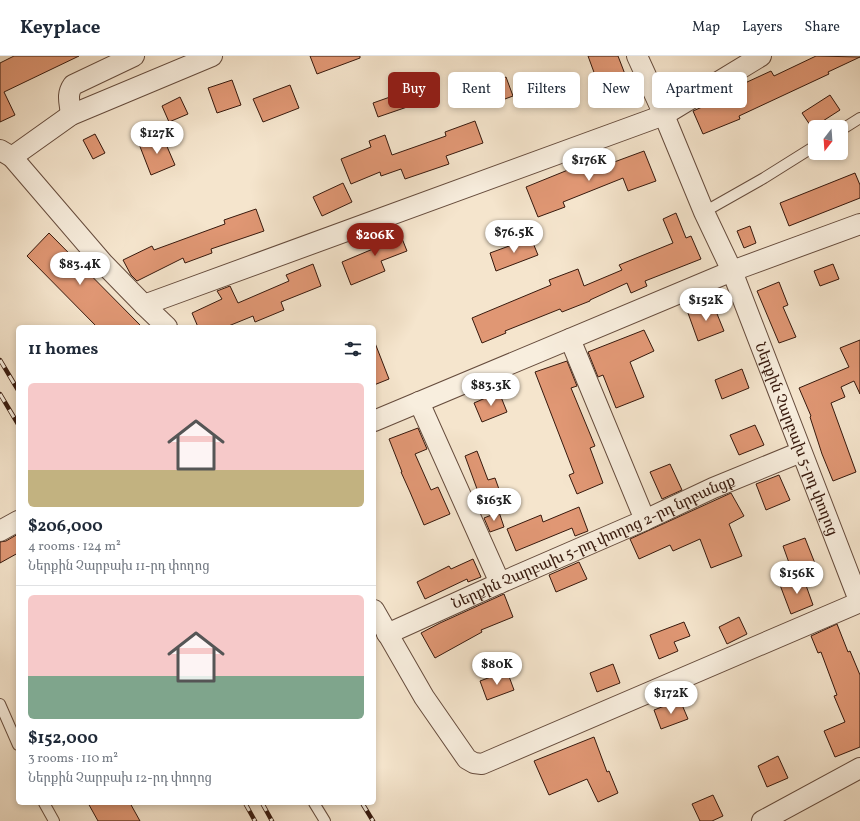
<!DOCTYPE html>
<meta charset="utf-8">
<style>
:root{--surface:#fff;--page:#f2f2f3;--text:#1f2937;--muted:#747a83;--line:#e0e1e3;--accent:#8f2418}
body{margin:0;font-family:Vollkorn,"Noto Serif Armenian",serif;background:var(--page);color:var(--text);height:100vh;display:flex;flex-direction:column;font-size:15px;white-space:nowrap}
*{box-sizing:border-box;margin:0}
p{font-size:13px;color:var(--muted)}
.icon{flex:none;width:22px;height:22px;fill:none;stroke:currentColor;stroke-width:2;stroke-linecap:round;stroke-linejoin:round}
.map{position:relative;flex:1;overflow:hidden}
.details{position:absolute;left:16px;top:269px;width:360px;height:480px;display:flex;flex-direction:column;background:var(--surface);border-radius:6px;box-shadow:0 2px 6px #0003}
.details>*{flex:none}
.guide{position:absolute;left:388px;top:16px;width:380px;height:36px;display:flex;gap:8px}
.needle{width:26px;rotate:197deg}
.buttons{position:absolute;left:808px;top:64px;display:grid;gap:8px}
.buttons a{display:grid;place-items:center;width:40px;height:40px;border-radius:6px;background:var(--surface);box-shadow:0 2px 6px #0003;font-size:20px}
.price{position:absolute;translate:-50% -34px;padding:0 9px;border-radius:14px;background:#fff;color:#222;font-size:13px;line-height:26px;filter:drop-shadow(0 1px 2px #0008)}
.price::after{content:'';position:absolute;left:50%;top:24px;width:12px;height:9px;margin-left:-6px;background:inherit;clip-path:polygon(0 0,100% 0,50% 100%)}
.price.current{background:var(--accent);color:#fff}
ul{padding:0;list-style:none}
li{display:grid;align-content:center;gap:8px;height:212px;padding:0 12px}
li+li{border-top:1px solid var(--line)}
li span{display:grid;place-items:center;height:124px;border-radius:6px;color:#555}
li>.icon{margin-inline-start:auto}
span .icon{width:72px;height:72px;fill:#fffc;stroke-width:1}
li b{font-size:17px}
h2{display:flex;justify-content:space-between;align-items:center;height:48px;padding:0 12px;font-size:17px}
.pill{padding:0 14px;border-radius:6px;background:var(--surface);box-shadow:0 2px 6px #0003;font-size:14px;line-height:36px}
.pill.current{background:var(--accent);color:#fff}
header{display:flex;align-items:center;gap:24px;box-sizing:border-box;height:56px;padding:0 20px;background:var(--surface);border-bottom:1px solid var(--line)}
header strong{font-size:19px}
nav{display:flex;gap:22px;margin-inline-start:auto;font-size:14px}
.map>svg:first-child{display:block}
.building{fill:#e09774;stroke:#37190d}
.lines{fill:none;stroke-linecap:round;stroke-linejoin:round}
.service-casing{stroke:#664c3d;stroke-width:12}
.minor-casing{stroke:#664c3d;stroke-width:22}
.service{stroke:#f8eede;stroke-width:10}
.minor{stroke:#f8eede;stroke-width:20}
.rail-casing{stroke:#37190d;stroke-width:4.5}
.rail{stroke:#f8eede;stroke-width:3;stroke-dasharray:9;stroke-linecap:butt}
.labels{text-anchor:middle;stroke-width:3;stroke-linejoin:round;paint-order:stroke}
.street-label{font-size:15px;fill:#37190d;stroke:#f8eede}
</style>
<header>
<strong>Keyplace</strong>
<nav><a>Map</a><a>Layers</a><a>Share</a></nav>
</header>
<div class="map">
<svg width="860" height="765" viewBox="0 0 860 765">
<rect width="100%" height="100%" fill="#f5e5cd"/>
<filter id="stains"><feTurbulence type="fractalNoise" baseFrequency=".005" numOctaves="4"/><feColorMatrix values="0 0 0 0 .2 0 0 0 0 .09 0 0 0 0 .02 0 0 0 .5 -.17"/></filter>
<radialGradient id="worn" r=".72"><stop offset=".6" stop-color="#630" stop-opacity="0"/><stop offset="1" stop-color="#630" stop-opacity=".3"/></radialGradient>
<g class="building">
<path d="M14 0H79L4 36 15 59 0 66V7Z"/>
<path d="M310 0H360V2L317 18Z"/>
<path d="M588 0H618L633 39 606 49Z"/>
<path d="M816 0 860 1 828 16 829 18 739 60 740 63 703 78 693 55 734 37 732 33 771 15 774 20Z"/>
<path d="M506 21 513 40 486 50 479 31Z"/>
<path d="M232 24 241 49 217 57 208 32Z"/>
<path d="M290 29 299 52 263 66 253 43Z"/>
<path d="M407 35 413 49 378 61 373 47Z"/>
<path d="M830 39 840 54 812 72 802 57Z"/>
<path d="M180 41 188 58 169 66 162 50Z"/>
<path d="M475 65 483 87 446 100 449 108 405 123 401 113 381 120 380 116 351 128 341 103 371 91 369 85 385 79 392 99 446 80 445 76Z"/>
<path d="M95 78 105 97 93 103 83 84Z"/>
<path d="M162 79 175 109 151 119 139 88Z"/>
<path d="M644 95 656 125 628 135 623 122 563 146 565 151 538 161 526 131 595 103 598 112Z"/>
<path d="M855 117 860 129V142L789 170 780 147Z"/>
<path d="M343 127 352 146 322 160 313 141Z"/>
<path d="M256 153 264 175 211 193 212 197 185 207 183 202 137 225 131 219 123 204 152 190 154 194 225 168 224 164Z"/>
<path d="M676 157 686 182 691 180 701 203 645 225 647 230 631 237 627 227 590 244V245L562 256 560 253 505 275 506 277 482 287 472 262 551 229 549 224 578 213 584 230 622 214 619 209 673 187 663 163Z"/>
<path d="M397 170 407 195 381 205 385 215 351 229 342 206 380 190 375 179Z"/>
<path d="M750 170 756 187 744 192 737 175Z"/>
<path d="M49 177 142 271H97L27 200Z"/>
<path d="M531 182 538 199 496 215 490 197Z"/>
<path d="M313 208 321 230 281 246 284 254 255 266 253 260 226 271H198L192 257 222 243 217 235 230 230 238 247 289 225 286 219Z"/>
<path d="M833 208 839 223 820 230 814 215Z"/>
<path d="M779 226 788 249 783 251 796 281 779 287 757 235Z"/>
<path d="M713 248 724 275 698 285 688 257Z"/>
<path d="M644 274 654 295 630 306 644 341 616 352 603 319 598 321 588 296Z"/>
<path d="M860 284V338L854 325 841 331 845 341 831 347 856 416 833 425 822 398 810 361 811 360 799 332 849 311 840 292Z"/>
<path d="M374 287H375L389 323 374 329Z"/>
<path d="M567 305 577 330 571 332 595 390 590 392 603 427 577 438 569 419 574 417 535 316Z"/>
<path d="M742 313 749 332 722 343 715 324Z"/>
<path d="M499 336 507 356 482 366 474 347Z"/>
<path d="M755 369 764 389 739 399 730 379Z"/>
<path d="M418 372 427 393 415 398 431 434 438 431 450 458 424 469 410 436 401 416H402L389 383Z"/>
<path d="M477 395 488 424 495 422 500 436 481 444 465 400Z"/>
<path d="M670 408 682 434 662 443 650 416Z"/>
<path d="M779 419 790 444 766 454 756 428Z"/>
<path d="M731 437 744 460 729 468 742 500 711 512 700 483 673 495 670 489 639 503 630 483Z"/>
<path d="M579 451 588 475 575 480 572 472 516 495 507 473 541 459 543 466Z"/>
<path d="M499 456 504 471 490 476 484 462Z"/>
<path d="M18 478V497L0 507V486L6 485Z"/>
<path d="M805 482 816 510 793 518 783 490Z"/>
<path d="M473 503 481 521 468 526 467 523 425 543 417 526 449 510 451 513Z"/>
<path d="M579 506 587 523 556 536 549 519Z"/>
<path d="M803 521 813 549 791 558 780 529Z"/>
<path d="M504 538 513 561 481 574 482 576 435 602 421 577 440 567Z"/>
<path d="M739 561 747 578 727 588 719 571Z"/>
<path d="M684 566 690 580 674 586 678 595 659 603 650 579Z"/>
<path d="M837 568 848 596 850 595 860 619V691L835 701 824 675 845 666 834 640 837 639 821 596 818 597 811 580Z"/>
<path d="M613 608 620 627 597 636 590 617Z"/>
<path d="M507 615 514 634 487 644 480 625Z"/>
<path d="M680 644 688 663 661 673 654 654Z"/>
<path d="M594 681 607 716 609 715 618 737 598 746 587 723 549 739 534 705Z"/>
<path d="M778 700 788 722 767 731 758 710Z"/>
<path d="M713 739 723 760 712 765H700L692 748Z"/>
<path d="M88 747H130L140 765H98Z"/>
</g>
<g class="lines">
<defs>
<g id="service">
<path d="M841 74 860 62"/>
<path d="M704 156 764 122 815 90"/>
<path d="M0 648 18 689"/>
<path d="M44 747 54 765"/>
<path d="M314 747 325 765"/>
</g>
<g id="minor">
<path id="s1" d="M637 0 664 59 704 156 732 215 860 547"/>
<path d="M71 59C70 47 66 39 73 29L134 0"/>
<path d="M0 94 12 101 103 207 144 249 664 59 761 0"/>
<path d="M12 101 71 59 212 0"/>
<path d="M144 249 167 271"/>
<path d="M570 283 645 464"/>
<path d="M419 346 500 527"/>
<path d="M374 365 732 215 860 168"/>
<path d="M0 475 18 465"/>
<path d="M374 554 424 641 467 703 474 707 482 708 860 546"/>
<path id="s2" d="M387 578 500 527 645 464 713 432 801 396"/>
<path d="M762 765 860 712"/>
</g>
</defs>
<use href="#service" class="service-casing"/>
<use href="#minor" class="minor-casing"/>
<use href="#service" class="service"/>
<use href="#minor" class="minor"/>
<defs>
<g id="rail">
<path d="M0 304 18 334"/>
<path d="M0 338 18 368"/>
<path d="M245 747 255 765"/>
<path d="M262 747 272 765"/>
<path d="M362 747 373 765"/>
</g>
</defs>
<use href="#rail" class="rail-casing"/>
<use href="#rail" class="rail"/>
</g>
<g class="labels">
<g class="street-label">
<text dy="5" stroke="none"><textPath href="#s1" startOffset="415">Ներքին Չարբախ 5-րդ փողոց</textPath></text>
<text dy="5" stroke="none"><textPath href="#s2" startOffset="226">Ներքին Չարբախ 5-րդ փողոց 2-րդ նրբանցք</textPath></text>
</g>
</g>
<rect width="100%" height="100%" filter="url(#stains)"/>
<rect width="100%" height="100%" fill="url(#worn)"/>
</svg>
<div class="buttons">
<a><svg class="needle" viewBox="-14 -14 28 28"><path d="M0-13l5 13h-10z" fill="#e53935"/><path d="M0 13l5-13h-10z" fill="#747a83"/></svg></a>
</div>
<b class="price" style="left:157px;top:99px">$127K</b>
<b class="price" style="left:589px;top:126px">$176K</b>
<b class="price" style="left:514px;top:198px">$76.5K</b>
<b class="price current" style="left:375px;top:201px">$206K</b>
<b class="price" style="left:80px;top:230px">$83.4K</b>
<b class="price" style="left:706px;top:266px">$152K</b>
<b class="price" style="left:491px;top:351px">$83.3K</b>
<b class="price" style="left:494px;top:466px">$163K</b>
<b class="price" style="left:797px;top:539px">$156K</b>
<b class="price" style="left:497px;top:630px">$80K</b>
<b class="price" style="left:671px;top:659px">$172K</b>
<div class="guide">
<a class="pill current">Buy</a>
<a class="pill">Rent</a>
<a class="pill">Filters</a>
<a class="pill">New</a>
<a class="pill">Apartment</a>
</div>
<section class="details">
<h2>11 homes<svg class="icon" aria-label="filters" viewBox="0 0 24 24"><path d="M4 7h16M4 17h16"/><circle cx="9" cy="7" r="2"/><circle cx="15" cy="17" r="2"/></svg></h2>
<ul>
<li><span style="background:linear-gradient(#f6c9c9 70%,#c2b280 0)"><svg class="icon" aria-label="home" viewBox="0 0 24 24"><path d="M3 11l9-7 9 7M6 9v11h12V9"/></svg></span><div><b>$206,000</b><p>4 rooms · 124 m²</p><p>Ներքին Չարբախ 11-րդ փողոց</p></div></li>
<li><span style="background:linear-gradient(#f6c9c9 65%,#7fa58c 0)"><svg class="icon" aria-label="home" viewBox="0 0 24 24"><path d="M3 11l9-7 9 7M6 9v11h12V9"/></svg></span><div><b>$152,000</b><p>3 rooms · 110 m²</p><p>Ներքին Չարբախ 12-րդ փողոց</p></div></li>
</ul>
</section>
</div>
